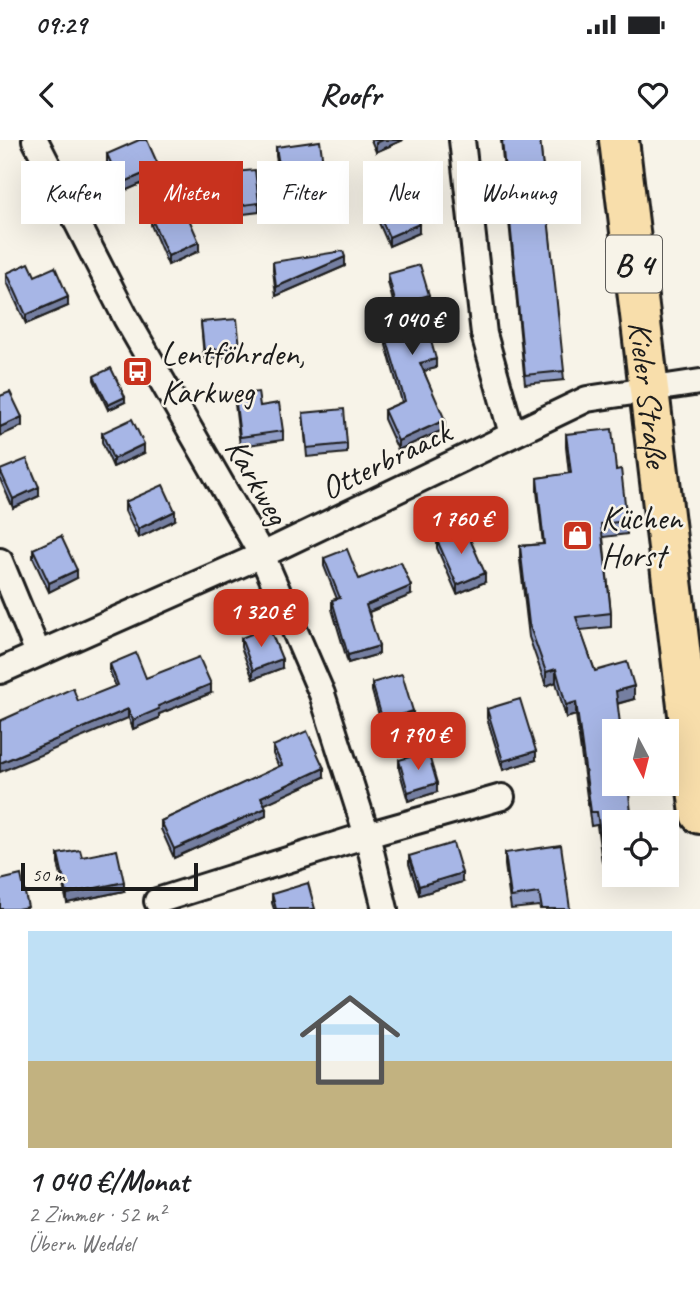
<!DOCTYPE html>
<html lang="de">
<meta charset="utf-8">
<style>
:root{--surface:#fff;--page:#f2f2f2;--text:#202124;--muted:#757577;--line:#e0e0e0;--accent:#c8321e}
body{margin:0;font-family:Caveat,sans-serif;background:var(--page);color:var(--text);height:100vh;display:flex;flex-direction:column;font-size:26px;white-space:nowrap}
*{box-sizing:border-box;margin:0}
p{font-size:23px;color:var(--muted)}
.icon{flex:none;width:38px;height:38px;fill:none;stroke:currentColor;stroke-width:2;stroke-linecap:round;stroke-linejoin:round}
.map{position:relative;height:769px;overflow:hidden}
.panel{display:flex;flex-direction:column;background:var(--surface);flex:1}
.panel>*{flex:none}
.hud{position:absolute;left:21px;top:21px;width:658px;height:63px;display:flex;gap:14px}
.needle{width:46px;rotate:173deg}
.buttons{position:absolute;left:602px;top:579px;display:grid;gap:14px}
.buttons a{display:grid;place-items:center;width:77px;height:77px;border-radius:0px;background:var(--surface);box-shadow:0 7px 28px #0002;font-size:35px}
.scale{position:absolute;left:21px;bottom:18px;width:177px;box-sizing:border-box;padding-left:7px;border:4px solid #1c1c1c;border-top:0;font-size:19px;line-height:24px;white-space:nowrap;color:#1c1c1c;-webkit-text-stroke:5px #f7f3e8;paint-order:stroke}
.price{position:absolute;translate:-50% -60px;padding:0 16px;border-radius:14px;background:var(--accent);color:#fff;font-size:23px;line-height:46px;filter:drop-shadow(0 2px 4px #0008)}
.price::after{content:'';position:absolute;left:50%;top:42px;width:21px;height:16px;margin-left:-10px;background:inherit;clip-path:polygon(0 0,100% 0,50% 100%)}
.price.on{background:#222;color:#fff}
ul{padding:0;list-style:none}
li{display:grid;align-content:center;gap:14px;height:371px;padding:0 28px}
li+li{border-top:2px solid var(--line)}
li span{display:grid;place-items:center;height:217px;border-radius:0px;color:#555}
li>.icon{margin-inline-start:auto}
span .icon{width:126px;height:126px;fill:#fffc;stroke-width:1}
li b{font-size:30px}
.tag{padding:0 24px;border-radius:0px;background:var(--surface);box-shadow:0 7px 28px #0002;font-size:24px;line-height:63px}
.tag.on{background:var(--accent);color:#fff}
.status{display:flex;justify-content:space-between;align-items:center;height:49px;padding:0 35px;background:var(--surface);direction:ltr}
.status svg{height:19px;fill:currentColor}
header{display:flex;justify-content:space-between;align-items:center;height:91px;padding:0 28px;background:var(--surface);font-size:32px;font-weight:700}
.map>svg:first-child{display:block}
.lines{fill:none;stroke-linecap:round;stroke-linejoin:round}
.street-casing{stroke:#1c1c1c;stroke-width:30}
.primary-casing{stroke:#1c1c1c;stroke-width:44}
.street{stroke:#f7f3e8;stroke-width:24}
.primary{stroke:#f8deab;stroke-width:38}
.wall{fill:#909dc6;stroke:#1c1c1c;stroke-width:2}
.shaded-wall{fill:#757fa1;stroke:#1c1c1c;stroke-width:2}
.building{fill:#a7b6e6;stroke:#1c1c1c;stroke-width:2}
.labels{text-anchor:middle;stroke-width:5;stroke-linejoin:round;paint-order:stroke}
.shield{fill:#f7f3e8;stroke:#5e5c59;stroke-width:2}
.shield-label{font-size:32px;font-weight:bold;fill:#1c1c1c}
.poi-label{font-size:33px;fill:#1c1c1c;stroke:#f7f3e8;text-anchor:start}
.street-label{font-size:33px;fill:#1c1c1c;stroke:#f7f3e8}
</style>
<div class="status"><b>09:29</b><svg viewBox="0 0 49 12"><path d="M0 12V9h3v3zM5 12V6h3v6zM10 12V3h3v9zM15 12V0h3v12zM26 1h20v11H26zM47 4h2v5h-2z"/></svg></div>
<header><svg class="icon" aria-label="back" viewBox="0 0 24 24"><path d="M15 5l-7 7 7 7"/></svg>Roofr<svg class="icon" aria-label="heart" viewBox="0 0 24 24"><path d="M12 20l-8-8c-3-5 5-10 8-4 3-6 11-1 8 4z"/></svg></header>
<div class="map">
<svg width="700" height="769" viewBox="0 0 700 769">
<rect width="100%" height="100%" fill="#f7f3e8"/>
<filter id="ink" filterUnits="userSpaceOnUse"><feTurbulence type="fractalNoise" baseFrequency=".0143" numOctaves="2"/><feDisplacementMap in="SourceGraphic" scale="14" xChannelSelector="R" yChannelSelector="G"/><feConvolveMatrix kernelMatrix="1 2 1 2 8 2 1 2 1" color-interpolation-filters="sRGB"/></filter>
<g filter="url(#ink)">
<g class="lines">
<defs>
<g id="street">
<path d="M35 0 126 178 262 415 322 554 367 695 385 769"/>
<path d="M462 0 484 194 512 294"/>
<path d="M0 421 38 513"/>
<path d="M0 531 262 415 587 259 700 242"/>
<path d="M157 761 367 695 502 657"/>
</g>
<g id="primary">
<path id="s1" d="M619 0 700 674"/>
</g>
</defs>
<use href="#street" class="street-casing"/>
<use href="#primary" class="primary-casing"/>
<use href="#street" class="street"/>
<use href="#primary" class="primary"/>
</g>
<g class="wall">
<path d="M371 0H403L376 12Z"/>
<path d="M501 0H540L564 240 525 244Z"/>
<path d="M276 7 324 31V40L281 46 276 16Z"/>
<path d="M107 14 159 36 120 53 107 23Z"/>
<path d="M224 33 259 63V72L228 76Z"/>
<path d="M376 68 419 93 389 106 376 76Z"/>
<path d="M151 77 199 111 168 125 151 85Z"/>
<path d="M273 122 345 126 276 156 273 130Z"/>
<path d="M7 133 35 136 68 166 26 184 7 142Z"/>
<path d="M388 134 429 164 421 166 436 228 424 231 445 289 398 310 384 279V270L402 262 386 205V197L401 192 388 142Z"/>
<path d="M201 182 240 207V216L204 219Z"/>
<path d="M94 236 125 262 108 270 94 240Z"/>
<path d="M235 255 260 266 283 291V300L240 306 235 264Z"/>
<path d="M303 273 347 304V313L307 317Z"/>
<path d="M102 293 144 313 113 327 102 302Z"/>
<path d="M566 294 616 330 627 381V394L603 397 611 473V487L580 490 595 531 634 559 617 564 614 720 602 722 597 685 591 686 576 575 566 578 556 542 546 546 529 497 520 420V406L543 404 537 351V338L569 334 566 307Z"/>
<path d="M0 330 39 356 13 368 0 339Z"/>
<path d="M125 362 175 380 138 398 125 371Z"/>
<path d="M437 400 485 442 457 454 437 408Z"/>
<path d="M33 409 77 438 49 452 33 418Z"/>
<path d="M324 418 359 439 411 455 369 472 379 514 348 523 332 469V460L337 459 324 426Z"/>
<path d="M241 498 282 528 253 539 241 507Z"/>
<path d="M110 524 146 538 211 553 159 574V578L133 589 110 532Z"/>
<path d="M372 543 413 580 383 589 372 551Z"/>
<path d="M487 569 536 620 503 630 487 578Z"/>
<path d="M273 606 324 637 264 664 266 676 174 718 161 689V681L279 627 273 614Z"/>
<path d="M399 620 437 652 408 661 399 629Z"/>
<path d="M505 713 570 769H540L539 766 511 769 505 725Z"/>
<path d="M58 714 82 717 124 751 67 763 58 723Z"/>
<path d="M409 716 462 742 419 755 409 724Z"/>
<path d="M272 754 315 769H274L272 763Z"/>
</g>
<g class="shaded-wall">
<path d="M383 0H403L376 12V3Z"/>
<path d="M159 27V36L120 53V44Z"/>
<path d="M419 84V93L389 106V97Z"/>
<path d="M199 102V111L168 125V116Z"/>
<path d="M345 117V126L276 156V147Z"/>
<path d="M429 155V164L419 166V158Z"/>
<path d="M68 157V166L26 184V175Z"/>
<path d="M436 219V228L420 232V223Z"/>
<path d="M125 257V262L108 270V265Z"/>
<path d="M22 277V286L0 296V287Z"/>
<path d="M445 280V289L398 310V301Z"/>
<path d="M144 304V313L113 327V319Z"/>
<path d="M39 347V356L13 368V359Z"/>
<path d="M175 371V380L138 398V389Z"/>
<path d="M77 430V438L49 452V443Z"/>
<path d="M485 433V442L457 454V445Z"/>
<path d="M411 446V455L366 473V465Z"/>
<path d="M379 506V514L348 523V515Z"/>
<path d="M282 519V528L253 539V530Z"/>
<path d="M556 529V542L546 546V532Z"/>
<path d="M211 544V553L159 574V578L133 589V580L158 566Z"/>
<path d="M634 546V559L616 564V551Z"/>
<path d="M576 562V575L566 578V565Z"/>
<path d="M128 569V578L0 632V623Z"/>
<path d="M413 571V580L383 589V581Z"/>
<path d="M536 611V620L503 630V621Z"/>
<path d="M324 628V637L261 666V657Z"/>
<path d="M437 643V652L408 661V652Z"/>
<path d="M266 668V676L174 718V709Z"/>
<path d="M462 733V742L419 755V746Z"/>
<path d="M124 742V751L67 763V754Z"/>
</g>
<g class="building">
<path d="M139 0H147L159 27 120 44 107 14Z"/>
<path d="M502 0H540L564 231 525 235Z"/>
<path d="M320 1 324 31 281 37 276 7Z"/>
<path d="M255 30 259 63 228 67 224 33Z"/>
<path d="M406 54 419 84 389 97 376 68Z"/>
<path d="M182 63 199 102 168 116 151 77Z"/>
<path d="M343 111 345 117 276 147 273 122Z"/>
<path d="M29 123 35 136 55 127 68 157 26 175 7 133Z"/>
<path d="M420 125 429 155 419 158 436 219 420 223 445 280 398 301 384 270 405 261 386 197 403 192 388 134Z"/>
<path d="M237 179 240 207 204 210 201 182Z"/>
<path d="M111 228 125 257 108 265 94 236Z"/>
<path d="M10 252 22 277 0 287V256Z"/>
<path d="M258 252 260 266 279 263 283 291 240 297 235 255Z"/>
<path d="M344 269 347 304 307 308 303 273Z"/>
<path d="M132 279 144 304 113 319 102 293Z"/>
<path d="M612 289 616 330 621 329 627 381 601 384 611 473 576 477 595 531 627 522 634 546 616 551 621 592H614V644H628L631 673H635L637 682H614V707L602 708 597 672H591L576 562 566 565 556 529 546 532 529 484 520 406 544 404 537 338 571 333 566 294Z"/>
<path d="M27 319 39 347 13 359 0 330Z"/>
<path d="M163 345 175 371 138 389 125 362Z"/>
<path d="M465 388 485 433 457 445 437 400Z"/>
<path d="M61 396 77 430 49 443 33 409Z"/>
<path d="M347 409 359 439 401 422 411 446 366 465 379 506 348 515 332 460 340 458 324 418Z"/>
<path d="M269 487 282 519 253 530 241 498Z"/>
<path d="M136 513 146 538 199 517 211 544 158 566 159 569 133 580 128 569 0 623V581L73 548 78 561 118 545 110 524Z"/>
<path d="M402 534 413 571 383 581 372 543Z"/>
<path d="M520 559 536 611 503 621 487 569Z"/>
<path d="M307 591 324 628 261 657 266 668 174 709 161 681 282 625 273 606Z"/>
<path d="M428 612 437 643 408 652 399 620Z"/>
<path d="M453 703 462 733 419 746 409 716Z"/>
<path d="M561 705 570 769H542L539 753 511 757 505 713Z"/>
<path d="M80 710 82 717 117 710 124 742 67 754 58 714Z"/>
<path d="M21 735 28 767 17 769H0V740Z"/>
<path d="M308 743 315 769H276L272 754Z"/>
</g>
</g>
<defs>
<symbol id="bus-square" viewBox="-11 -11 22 22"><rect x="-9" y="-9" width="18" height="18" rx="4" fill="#c8321e" stroke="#f7f3e8"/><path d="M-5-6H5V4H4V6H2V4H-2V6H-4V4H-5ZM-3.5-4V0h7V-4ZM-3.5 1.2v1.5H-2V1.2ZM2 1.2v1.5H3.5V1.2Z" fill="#fff"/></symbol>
<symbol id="shop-square" viewBox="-11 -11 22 22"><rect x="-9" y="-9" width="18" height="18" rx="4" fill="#c8321e" stroke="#f7f3e8"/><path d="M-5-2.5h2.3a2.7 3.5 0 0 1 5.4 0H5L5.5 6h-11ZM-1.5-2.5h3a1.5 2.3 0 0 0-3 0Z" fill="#fff"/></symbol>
</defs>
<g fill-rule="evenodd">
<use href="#bus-square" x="120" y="214" width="35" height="35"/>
<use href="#shop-square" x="560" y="378" width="35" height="35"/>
</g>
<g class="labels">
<rect class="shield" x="606" y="95.5" width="56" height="57" rx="5"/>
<g class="shield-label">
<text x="634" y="135">B 4</text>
</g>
<g class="poi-label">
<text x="161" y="225">Lentföhrden,<tspan x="161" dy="38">Karkweg</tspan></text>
<text x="601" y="389">Küchen<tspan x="601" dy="38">Horst</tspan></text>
</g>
<g class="street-label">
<text dy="12" stroke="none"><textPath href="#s1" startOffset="256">Kieler Straße</textPath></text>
<text transform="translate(385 319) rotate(-26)" y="12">Otterbraack</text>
<text transform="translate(258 341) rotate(60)" y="12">Karkweg</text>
</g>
</g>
</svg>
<div class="buttons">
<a><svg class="needle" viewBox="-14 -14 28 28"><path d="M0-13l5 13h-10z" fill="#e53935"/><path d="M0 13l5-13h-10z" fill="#757577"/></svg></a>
<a><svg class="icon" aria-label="locate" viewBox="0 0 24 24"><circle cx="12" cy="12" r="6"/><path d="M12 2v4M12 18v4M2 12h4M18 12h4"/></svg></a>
</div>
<div class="scale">50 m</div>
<b class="price on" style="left:412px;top:217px">1 040 €</b>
<b class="price" style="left:461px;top:416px">1 760 €</b>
<b class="price" style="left:261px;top:509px">1 320 €</b>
<b class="price" style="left:418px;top:632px">1 790 €</b>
<div class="hud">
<a class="tag">Kaufen</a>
<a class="tag on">Mieten</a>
<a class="tag">Filter</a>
<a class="tag">Neu</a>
<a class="tag">Wohnung</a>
</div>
</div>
<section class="panel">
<ul>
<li><span style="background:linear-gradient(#bfe0f5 60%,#c2b280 0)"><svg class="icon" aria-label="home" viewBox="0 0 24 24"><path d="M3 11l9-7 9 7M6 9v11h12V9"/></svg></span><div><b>1 040 €/Monat</b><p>2 Zimmer · 52 m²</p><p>Übern Weddel</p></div></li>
</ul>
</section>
